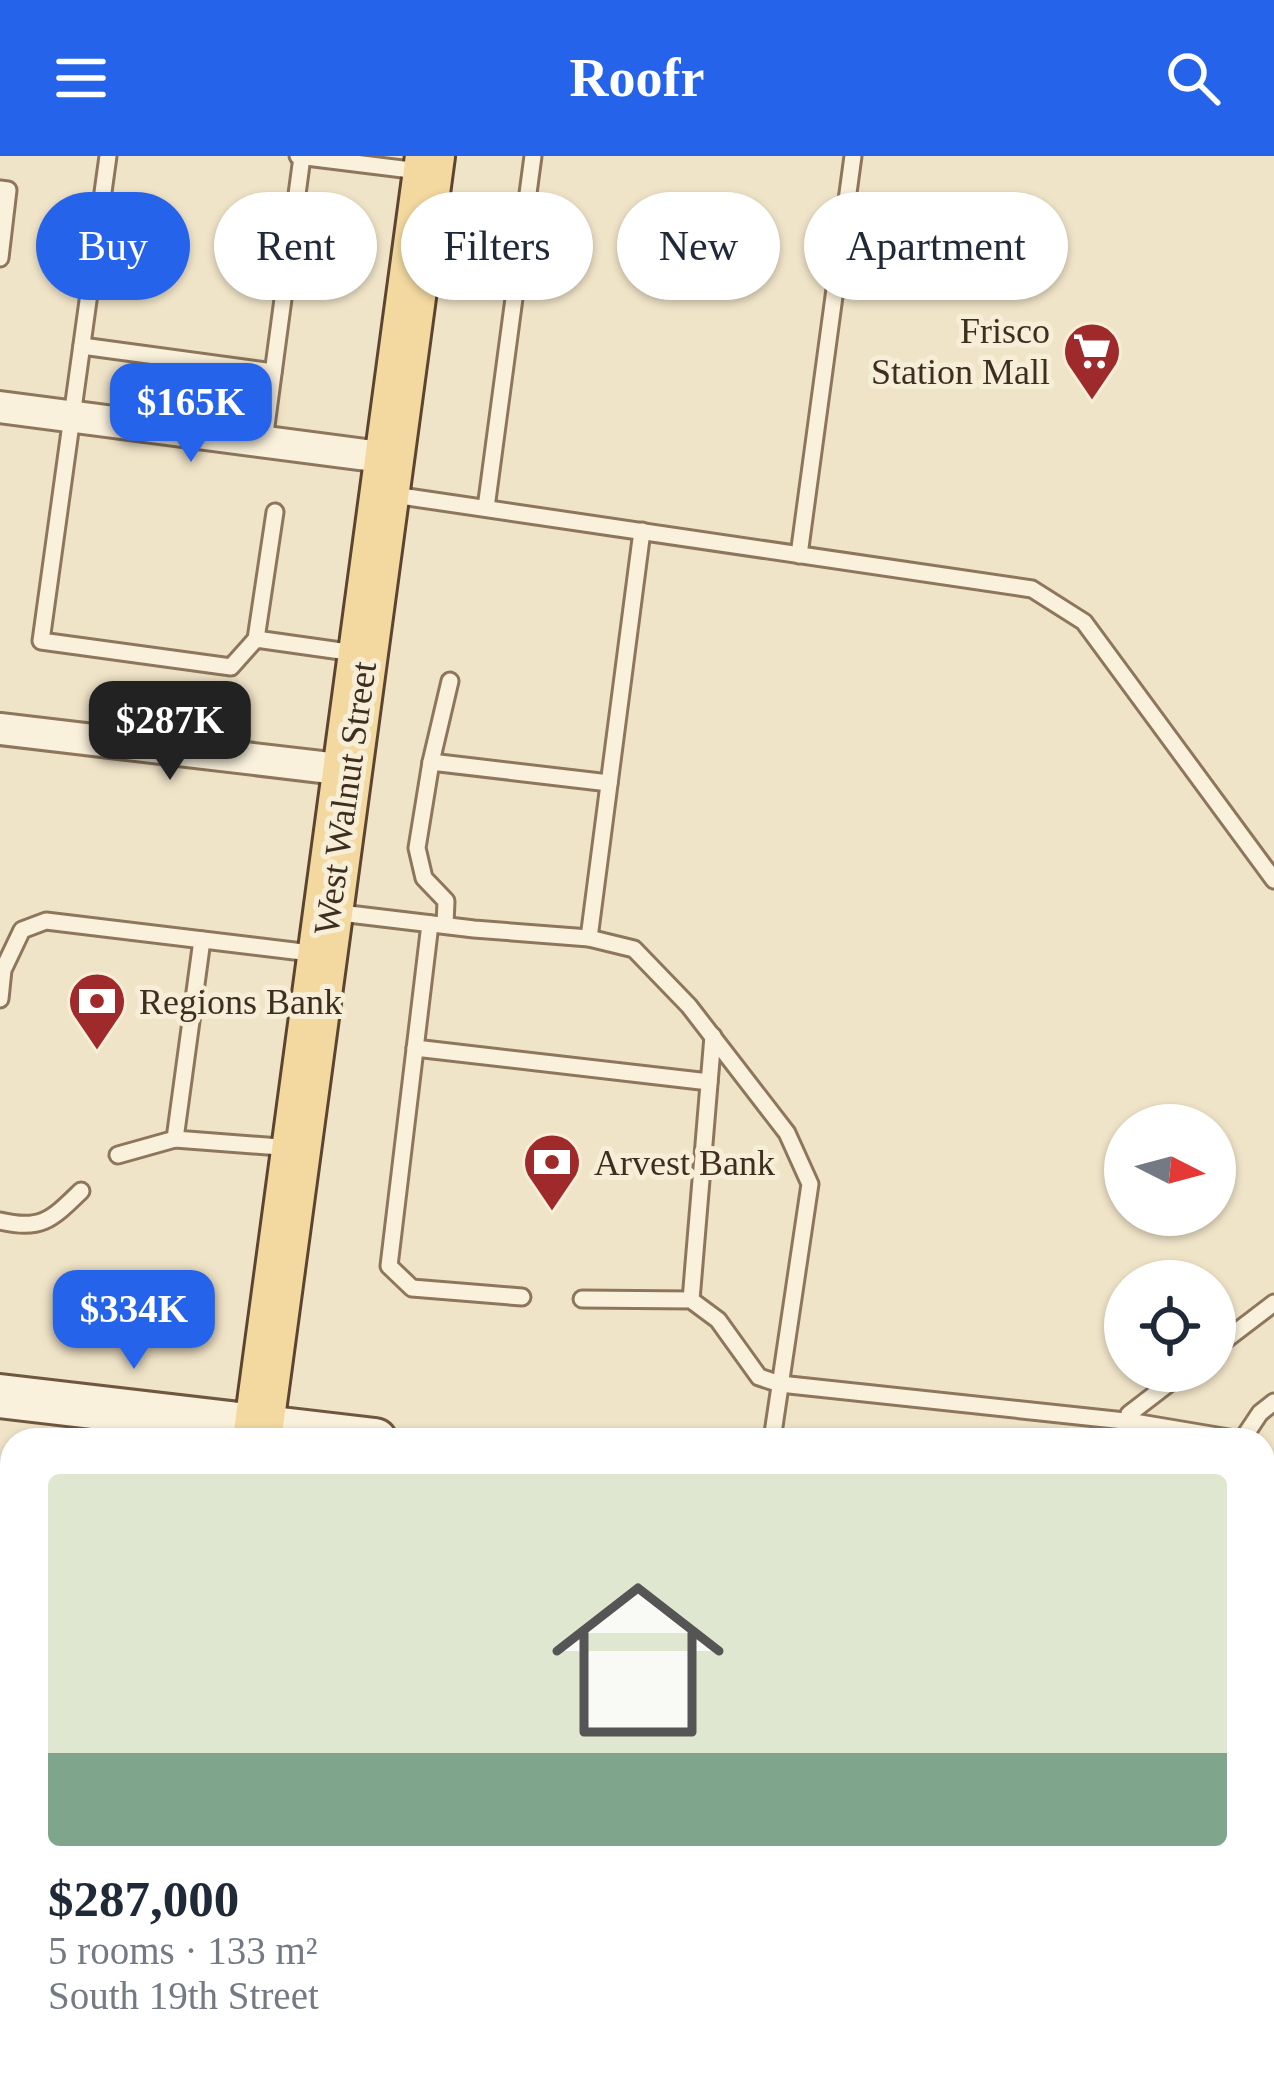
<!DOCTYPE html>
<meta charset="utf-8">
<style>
:root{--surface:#fff;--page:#f6f6f7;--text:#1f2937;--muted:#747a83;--line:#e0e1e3;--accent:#2563eb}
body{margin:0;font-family:"Times New Roman",serif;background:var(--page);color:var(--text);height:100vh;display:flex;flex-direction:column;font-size:45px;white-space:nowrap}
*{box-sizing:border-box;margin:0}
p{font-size:39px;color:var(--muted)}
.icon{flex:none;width:66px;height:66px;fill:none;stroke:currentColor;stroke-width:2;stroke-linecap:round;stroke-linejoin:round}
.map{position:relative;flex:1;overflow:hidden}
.side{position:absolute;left:0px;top:1272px;width:1275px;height:663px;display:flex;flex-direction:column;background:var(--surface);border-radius:36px 36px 0 0;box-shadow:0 3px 9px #0004}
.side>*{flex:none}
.banner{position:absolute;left:36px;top:36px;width:1203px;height:108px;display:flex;gap:24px}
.needle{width:78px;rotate:96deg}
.controls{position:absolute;left:1104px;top:948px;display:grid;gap:24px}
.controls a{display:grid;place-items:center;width:132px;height:132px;border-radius:50%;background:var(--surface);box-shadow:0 3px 9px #0004;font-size:60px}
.price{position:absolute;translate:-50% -102px;padding:0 27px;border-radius:24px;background:var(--accent);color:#fff;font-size:39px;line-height:78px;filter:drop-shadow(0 3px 6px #0008)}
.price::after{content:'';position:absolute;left:50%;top:72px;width:36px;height:27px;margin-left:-18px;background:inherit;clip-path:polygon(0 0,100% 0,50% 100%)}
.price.on{background:#222;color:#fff}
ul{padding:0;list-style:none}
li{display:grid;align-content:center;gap:24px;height:636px;padding:0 48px}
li+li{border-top:3px solid var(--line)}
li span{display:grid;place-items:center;height:372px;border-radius:12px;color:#555}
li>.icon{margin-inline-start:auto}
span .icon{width:216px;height:216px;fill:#fffc;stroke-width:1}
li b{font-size:51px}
.chip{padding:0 42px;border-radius:54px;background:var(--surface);box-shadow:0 3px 9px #0004;font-size:42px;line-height:108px}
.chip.on{background:var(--accent);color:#fff}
header{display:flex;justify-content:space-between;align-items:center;height:156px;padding:0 48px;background:var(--accent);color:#fff;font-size:54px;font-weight:600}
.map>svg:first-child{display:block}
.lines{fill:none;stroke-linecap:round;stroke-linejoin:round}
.service-casing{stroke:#8d765c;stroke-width:21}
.minor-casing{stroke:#8d765c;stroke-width:36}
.secondary-casing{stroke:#6f573f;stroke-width:48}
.primary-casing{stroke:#5b4430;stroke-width:54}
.service{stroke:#faf1dc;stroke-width:15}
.minor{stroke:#faf1dc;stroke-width:30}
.secondary{stroke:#faf1dc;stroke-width:42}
.primary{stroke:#f3d9a0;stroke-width:48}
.labels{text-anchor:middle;stroke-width:10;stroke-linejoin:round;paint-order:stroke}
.poi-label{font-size:36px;fill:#3d2e20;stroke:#f7eed8;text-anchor:start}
.street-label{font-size:36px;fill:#3d2e20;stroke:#f7eed8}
</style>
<header><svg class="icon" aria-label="menu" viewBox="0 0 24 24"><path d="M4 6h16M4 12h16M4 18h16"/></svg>Roofr<svg class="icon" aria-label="search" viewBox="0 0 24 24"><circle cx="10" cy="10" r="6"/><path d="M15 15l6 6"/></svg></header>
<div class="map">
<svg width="1274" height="1933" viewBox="0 0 1274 1933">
<rect width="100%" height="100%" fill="#f0e4c8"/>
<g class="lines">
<defs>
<g id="service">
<path d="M108 0 41 485 231 511 256 483 355 497"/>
<path d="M298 0 419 15"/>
<path d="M0 33 8 34 0 102"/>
<path d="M82 190 273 216"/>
<path d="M264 285 302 1"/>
<path d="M387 338 1032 433 1084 466 1274 724"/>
<path d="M486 352 533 0"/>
<path d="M799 399 853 0"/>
<path d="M256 483 275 356"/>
<path d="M431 606 450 525"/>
<path d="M332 756 474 773 589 782 634 793 689 850 787 977 810 1028 772 1284"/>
<path d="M430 768 389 1110 412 1132 522 1141"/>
<path d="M445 769 446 745 424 722 417 692 431 606 609 627"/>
<path d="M589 782 642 375"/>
<path d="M0 843 3 814 22 774 46 765 319 798"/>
<path d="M415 892 709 926"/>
<path d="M175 983 202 784"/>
<path d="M118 999 175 983 293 992"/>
<path d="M0 1065C42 1075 52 1063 81 1035"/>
<path d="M582 1143 691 1144 718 1164 759 1221 780 1228 1134 1266 1241 1284"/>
<path d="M691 1144 713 880"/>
<path d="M1215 1192 1274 1147"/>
<path d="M1129 1266V1258L1185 1215"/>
<path d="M1242 1284 1260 1257 1274 1246"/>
<path d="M1263 1498 1274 1499"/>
<path d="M1263 1597 1274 1599"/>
<path d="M1263 1695H1274"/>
<path d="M0 1761 12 1763"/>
<path d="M416 1923 501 1933"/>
<path d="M32 1933 33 1923"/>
<path d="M548 1933 549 1923"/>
<path d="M628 1933 630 1923"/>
<path d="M766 1933 768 1923"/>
<path d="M878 1933 879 1923"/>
</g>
<g id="minor">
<path d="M0 251 389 302"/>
<path d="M0 573 347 614"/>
</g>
<g id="secondary">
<path d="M0 1240 375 1284"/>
<path d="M1263 1396 1274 1398"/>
</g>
<g id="primary">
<path d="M257 1284 430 0"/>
<path d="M169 1933 170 1923"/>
</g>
</defs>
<use href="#service" class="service-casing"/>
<use href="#minor" class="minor-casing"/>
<use href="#secondary" class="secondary-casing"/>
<use href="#primary" class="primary-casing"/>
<use href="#service" class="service"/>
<use href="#minor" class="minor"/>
<use href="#secondary" class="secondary"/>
<use href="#primary" class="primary"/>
</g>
<defs>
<symbol id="supermarket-pin" viewBox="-11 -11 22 30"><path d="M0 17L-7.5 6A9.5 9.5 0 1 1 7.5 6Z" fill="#9e2a2b" stroke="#f7eed8"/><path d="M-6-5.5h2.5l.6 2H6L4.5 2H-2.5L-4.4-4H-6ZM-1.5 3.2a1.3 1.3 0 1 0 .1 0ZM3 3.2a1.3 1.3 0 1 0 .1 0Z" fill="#fff"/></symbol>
<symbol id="bank-pin" viewBox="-11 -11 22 30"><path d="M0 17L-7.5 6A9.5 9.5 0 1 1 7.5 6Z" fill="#9e2a2b" stroke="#f7eed8"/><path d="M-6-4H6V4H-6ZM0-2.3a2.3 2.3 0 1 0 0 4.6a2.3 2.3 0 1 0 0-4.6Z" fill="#fff"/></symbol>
</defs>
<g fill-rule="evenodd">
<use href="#supermarket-pin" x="1059" y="162" width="66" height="90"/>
<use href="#bank-pin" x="64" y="812" width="66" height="90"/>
<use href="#bank-pin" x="519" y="973" width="66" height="90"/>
</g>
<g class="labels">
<g class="poi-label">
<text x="1050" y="187" text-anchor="end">Frisco<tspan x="1050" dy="41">Station Mall</tspan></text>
<text x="139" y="858">Regions Bank</text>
<text x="594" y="1019">Arvest Bank</text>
</g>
<g class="street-label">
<text transform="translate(344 642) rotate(-82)" y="13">West Walnut Street</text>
</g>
</g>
</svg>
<div class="controls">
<a><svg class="needle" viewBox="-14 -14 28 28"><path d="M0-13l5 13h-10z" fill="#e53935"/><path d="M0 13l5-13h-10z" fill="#747a83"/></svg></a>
<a><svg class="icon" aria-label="locate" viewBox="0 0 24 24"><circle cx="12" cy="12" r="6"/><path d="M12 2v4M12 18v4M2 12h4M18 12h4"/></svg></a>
</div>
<b class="price" style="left:191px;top:309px">$165K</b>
<b class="price on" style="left:170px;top:627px">$287K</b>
<b class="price" style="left:134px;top:1216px">$334K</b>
<div class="banner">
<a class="chip on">Buy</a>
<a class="chip">Rent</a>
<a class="chip">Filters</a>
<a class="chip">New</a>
<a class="chip">Apartment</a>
</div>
<section class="side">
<ul>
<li><span style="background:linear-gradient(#dfe7d0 75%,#7fa58c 0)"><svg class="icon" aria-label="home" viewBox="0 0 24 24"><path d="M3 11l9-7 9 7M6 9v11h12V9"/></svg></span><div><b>$287,000</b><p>5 rooms · 133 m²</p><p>South 19th Street</p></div></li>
</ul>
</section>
</div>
